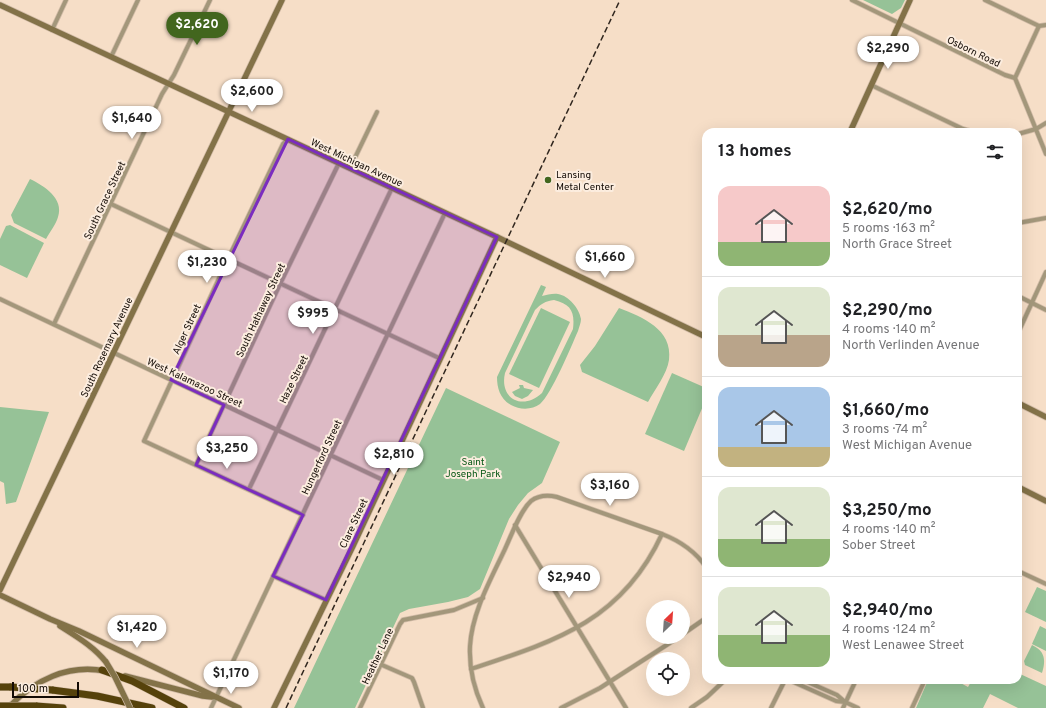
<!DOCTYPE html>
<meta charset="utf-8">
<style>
:root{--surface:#fff;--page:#f6f6f6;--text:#202124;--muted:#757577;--line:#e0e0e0;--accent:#42661e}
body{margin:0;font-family:Overpass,sans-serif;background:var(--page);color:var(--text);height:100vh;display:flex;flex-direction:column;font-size:15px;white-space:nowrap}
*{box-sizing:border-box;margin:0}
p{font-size:13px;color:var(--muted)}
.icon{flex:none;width:22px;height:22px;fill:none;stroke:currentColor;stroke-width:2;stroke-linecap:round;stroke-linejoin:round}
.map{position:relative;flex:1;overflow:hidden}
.side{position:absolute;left:702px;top:128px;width:320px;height:556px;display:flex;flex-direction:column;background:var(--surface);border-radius:12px;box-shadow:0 4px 16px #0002}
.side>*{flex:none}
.needle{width:26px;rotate:25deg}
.fabs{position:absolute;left:646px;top:600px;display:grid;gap:8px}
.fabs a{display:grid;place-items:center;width:44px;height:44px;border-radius:50%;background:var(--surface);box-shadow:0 4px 16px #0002;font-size:20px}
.scale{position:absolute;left:12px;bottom:10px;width:67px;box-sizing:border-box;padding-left:4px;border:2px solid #130b05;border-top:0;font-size:11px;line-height:14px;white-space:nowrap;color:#130b05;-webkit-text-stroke:3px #fceddf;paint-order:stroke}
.price{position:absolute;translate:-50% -34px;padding:0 9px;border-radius:14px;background:#fff;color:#222;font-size:13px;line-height:26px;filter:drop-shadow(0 1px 2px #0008)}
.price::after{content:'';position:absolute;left:50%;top:24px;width:12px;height:9px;margin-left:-6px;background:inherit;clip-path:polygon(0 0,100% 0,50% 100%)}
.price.selected{background:var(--accent);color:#fff}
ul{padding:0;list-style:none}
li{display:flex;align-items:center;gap:12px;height:100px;padding:0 16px}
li+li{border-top:1px solid var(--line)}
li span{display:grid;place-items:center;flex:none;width:112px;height:80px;border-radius:12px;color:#555}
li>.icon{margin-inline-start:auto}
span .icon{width:48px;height:48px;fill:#fffc;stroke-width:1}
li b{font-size:17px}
h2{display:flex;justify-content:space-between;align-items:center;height:48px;padding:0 16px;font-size:17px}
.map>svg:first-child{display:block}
.green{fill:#96c297;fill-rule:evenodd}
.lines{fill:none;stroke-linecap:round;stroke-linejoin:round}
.street-casing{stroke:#d2bca8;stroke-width:5.5}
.secondary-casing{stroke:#d2bca8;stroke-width:7}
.highway-casing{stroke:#d2bca8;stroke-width:8}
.street{stroke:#a3977b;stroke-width:4}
.secondary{stroke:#837248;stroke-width:5.5}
.highway{stroke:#56420b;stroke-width:7}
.rail{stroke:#31271f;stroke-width:1.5;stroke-dasharray:6 3;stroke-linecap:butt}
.secondary-bridge-casing{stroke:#d2bca8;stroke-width:7;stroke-linecap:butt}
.highway-bridge-casing{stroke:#d2bca8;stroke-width:8;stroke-linecap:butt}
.secondary-bridge{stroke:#837248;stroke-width:5.5}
.highway-bridge{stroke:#56420b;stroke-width:7}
.marked{fill:#7b2cbf;fill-opacity:0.2;stroke:#7b2cbf;stroke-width:3;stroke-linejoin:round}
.poi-dot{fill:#42661e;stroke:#fceddf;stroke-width:1.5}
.labels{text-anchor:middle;stroke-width:4;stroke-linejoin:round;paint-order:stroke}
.street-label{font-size:10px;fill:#130b05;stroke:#fceddf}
.poi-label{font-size:10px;fill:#130b05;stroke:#fceddf;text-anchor:start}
.park-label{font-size:10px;fill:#075715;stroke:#fceddf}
</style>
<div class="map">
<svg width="1046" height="708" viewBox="0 0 1046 708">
<rect width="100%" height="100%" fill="#f6dec7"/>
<g class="green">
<path d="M863 0H905L901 8 892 14Z"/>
<path d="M30 179C44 186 64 198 58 217 56 224 50 232 46 239L14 223 11 215Z"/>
<path d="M10 225 44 243 27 278 0 265V239L6 226Z"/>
<path d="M541 285 546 287 542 296C547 295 553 293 558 294 569 296 579 308 581 319 581 323 579 327 578 331 571 347 551 395 540 404 532 410 520 410 511 405 500 399 497 388 497 377ZM554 300C571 304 575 312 573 329L542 393C523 411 499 399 505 373L535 310C541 304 545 301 554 300Z"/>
<path d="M541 308 570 322 539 388 509 374Z"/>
<path d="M619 308C642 317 673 329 669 360 667 374 655 389 648 402L582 372 580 365 595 346Z"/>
<path d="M672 373 706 388V399L684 451 645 434Z"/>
<path d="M519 385H523L524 388 533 390 528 396 522 399 515 396 512 392 520 388Z"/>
<path d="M446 388 560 442 542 483 528 493 518 505 509 519 480 589 468 597 448 602 409 609 400 613 355 708H294Z"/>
<path d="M0 407 49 412 16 502 6 504 4 483 0 481Z"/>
<path d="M1037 587 1046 591V622L1025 612Z"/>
<path d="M1040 626 1046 629V651L1032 644Z"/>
<path d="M1032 645C1045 651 1046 660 1042 673L1025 665 1024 661Z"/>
<path d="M1018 673 1046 686V708H1018L990 694 983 708H916L928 680H955L968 687 972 680H1018Z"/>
</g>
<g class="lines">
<defs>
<g id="street">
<path d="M852 0 1005 75 1015 78 1046 154"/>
<path d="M985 0 1039 26 1046 25"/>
<path d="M52 30 66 0"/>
<path d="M111 57 138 0"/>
<path d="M1015 78 1039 26"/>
<path d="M871 85 963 129 974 132"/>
<path d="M1018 134 1036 129 1046 123"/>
<path d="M288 139 283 144 228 259 144 441 303 515"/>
<path d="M350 168 377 112"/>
<path d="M111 204 439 358"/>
<path d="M1018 223 1046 218"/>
<path d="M1018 296 1046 310"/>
<path d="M0 299 383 480"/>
<path d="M54 324 162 94 174 75 210 0"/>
<path d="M1018 333 1046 272"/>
<path d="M196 465 280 284 339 163"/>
<path d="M249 489 392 188"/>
<path d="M515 525 626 708"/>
<path d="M1018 571 1046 584"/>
<path d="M273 576 326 600"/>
<path d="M683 634 706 618"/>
<path d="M382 665 412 678 414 682 423 708"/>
<path d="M471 669C556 641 622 621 662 534"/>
<path d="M789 680 836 701 845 702"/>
<path d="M803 680 837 695 845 702 858 708"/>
<path d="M211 708 445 213"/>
<path d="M360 708 400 624 403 620 454 610 483 598"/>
<path d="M483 708C474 689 469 667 470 646 472 612 491 579 505 549 511 536 520 511 531 501 539 495 548 495 557 497L662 534C680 541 695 551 706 567"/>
<path d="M561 708 600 688 679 637"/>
<path d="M691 708 707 697 725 680"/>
<path d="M771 708 785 680"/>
<path d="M843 708 856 680"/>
<path d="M912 708 925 680"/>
</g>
<g id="secondary">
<path d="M0 5 497 237 706 337"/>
<path d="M850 132 910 0"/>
<path d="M1018 403 1046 417"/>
<path d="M1018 487 1046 501"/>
<path d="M0 590 282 0"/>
<path d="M0 595 50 619 79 631 239 708"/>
<path d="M60 626C77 637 93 646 106 662"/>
<path d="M125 676 203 696 212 697"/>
<path d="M9 707C34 680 68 664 105 671"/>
<path d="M274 708 353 546 497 237"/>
</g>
<g id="highway">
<path d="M102 670 132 681 184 708"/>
<path d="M0 687H11"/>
<path d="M52 690 97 696 152 708"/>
<path d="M36 706 63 708"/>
</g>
</defs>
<use href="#street" class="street-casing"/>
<use href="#secondary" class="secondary-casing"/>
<use href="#highway" class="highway-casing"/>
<use href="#street" class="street"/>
<use href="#secondary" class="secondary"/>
<use href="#highway" class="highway"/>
<path class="rail" d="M286 708 620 0"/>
<defs>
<path id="secondary-bridge" d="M106 662 115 677 130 708"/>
<g id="highway-bridge">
<path d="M11 687 52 690"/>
<path d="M0 706H36"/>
</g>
</defs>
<use href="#secondary-bridge" class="secondary-bridge-casing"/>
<use href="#highway-bridge" class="highway-bridge-casing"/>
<use href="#secondary-bridge" class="secondary-bridge"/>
<use href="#highway-bridge" class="highway-bridge"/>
</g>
<path class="marked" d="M288 139 497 237 326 600 273 576 303 515 196 465 224 405 171 380Z"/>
<circle class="poi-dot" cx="548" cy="180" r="4"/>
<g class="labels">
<g class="street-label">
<text transform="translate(974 51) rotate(26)" y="4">Osborn Road</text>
<text transform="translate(357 162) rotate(25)" y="4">West Michigan Avenue</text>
<text transform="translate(104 200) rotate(-65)" y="4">South Grace Street</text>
<text transform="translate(260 310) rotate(-65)" y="4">South Hathaway Street</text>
<text transform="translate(186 329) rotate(-65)" y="4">Alger Street</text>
<text transform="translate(106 347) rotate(-65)" y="4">South Rosemary Avenue</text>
<text transform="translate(293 379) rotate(-64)" y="4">Haze Street</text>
<text transform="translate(195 382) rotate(25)" y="4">West Kalamazoo Street</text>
<text transform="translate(321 457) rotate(-65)" y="4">Hungerford Street</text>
<text transform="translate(353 523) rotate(-65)" y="4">Clare Street</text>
<text transform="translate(377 656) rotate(-65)" y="4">Heather Lane</text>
</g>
<g class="poi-label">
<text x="556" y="178">Lansing<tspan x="556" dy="12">Metal Center</tspan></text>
</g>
<g class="park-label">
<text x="473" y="465">Saint<tspan x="473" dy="12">Joseph Park</tspan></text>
</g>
</g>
</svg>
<div class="fabs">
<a><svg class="needle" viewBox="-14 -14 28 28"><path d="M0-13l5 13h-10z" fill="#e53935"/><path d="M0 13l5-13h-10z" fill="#757577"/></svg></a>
<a><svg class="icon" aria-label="locate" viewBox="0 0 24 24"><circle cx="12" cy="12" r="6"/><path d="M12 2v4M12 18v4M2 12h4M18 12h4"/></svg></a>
</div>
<div class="scale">100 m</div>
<b class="price selected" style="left:197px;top:46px">$2,620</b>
<b class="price" style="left:888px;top:70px">$2,290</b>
<b class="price" style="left:252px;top:113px">$2,600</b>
<b class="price" style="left:132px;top:140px">$1,640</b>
<b class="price" style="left:605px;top:279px">$1,660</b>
<b class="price" style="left:207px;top:284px">$1,230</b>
<b class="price" style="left:313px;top:335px">$995</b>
<b class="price" style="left:227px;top:470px">$3,250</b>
<b class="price" style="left:394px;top:476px">$2,810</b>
<b class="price" style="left:610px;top:507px">$3,160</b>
<b class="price" style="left:569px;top:599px">$2,940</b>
<b class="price" style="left:137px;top:649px">$1,420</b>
<b class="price" style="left:231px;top:695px">$1,170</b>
<section class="side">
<h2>13 homes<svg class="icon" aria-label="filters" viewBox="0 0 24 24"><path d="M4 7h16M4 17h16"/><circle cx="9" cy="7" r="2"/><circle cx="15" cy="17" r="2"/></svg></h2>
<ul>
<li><span style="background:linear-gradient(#f6c9c9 70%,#8fb573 0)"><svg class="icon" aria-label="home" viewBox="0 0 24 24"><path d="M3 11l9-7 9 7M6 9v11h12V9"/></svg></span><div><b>$2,620/mo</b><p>5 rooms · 163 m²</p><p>North Grace Street</p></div></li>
<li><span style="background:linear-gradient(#dfe7d0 60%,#b9a48a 0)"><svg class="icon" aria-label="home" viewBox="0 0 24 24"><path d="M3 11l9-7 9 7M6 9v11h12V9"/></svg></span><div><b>$2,290/mo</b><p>4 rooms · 140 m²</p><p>North Verlinden Avenue</p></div></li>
<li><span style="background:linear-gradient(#a9c7e8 75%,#c2b280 0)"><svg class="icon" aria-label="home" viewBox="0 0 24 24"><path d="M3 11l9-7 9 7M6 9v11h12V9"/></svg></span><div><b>$1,660/mo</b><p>3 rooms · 74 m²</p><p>West Michigan Avenue</p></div></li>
<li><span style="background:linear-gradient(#dfe7d0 65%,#8fb573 0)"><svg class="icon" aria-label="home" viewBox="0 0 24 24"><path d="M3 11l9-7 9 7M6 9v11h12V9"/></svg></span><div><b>$3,250/mo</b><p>4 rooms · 140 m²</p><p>Sober Street</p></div></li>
<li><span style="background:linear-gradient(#dfe7d0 60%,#8fb573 0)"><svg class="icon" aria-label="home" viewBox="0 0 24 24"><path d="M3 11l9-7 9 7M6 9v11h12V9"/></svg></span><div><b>$2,940/mo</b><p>4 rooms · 124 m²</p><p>West Lenawee Street</p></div></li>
</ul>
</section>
</div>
